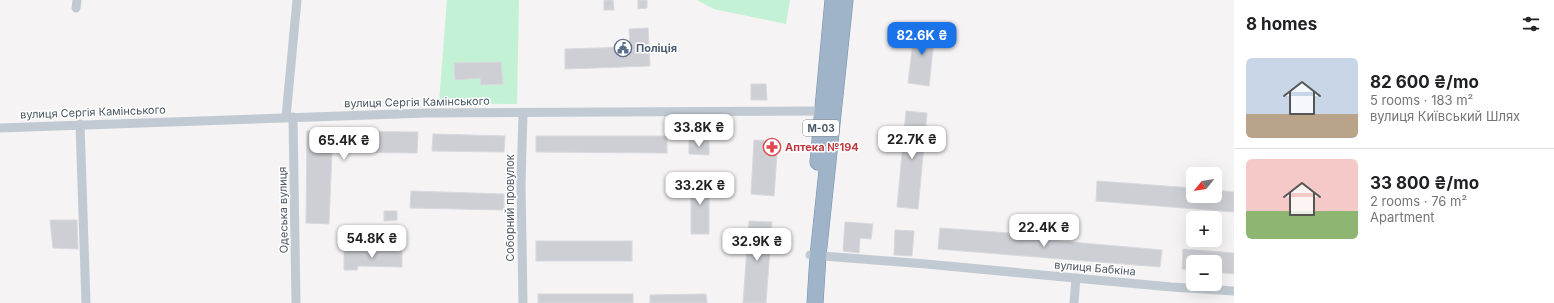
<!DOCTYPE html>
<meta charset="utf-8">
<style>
:root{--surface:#fff;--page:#f2f2f2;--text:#202124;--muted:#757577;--line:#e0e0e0;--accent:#1a73e8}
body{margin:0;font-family:Inter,sans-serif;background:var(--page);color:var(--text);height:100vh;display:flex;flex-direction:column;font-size:15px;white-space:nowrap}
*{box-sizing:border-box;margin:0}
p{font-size:13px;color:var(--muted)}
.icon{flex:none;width:22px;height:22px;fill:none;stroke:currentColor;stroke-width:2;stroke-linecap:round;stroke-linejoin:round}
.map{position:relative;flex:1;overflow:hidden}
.drawer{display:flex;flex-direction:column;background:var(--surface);width:320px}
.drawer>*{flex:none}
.needle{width:26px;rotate:240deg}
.buttons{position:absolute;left:1186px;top:167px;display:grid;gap:8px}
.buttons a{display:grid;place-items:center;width:36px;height:36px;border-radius:6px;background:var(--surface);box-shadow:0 4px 16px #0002;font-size:20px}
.price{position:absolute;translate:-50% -34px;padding:0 9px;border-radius:8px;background:#fff;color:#222;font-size:13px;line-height:26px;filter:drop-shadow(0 1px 2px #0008)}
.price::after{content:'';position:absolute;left:50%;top:24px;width:12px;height:9px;margin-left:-6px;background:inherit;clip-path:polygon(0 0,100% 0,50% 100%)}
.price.selected{background:var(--accent);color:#fff}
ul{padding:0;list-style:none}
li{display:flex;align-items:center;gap:12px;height:100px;padding:0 12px}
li+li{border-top:1px solid var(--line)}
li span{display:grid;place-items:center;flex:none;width:112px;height:80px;border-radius:6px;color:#555}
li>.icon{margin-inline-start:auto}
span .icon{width:48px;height:48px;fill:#fffc;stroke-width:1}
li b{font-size:17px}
h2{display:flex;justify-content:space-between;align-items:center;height:48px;padding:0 12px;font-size:17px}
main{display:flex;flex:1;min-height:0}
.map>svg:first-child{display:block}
.green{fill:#c3f1d5}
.building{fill:#cdcfd5;stroke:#d7d9de}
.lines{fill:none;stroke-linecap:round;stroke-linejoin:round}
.trunk-casing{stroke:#7690ad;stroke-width:17}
.minor{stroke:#c1cad2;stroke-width:9}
.trunk{stroke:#9fb4c9;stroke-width:16}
.labels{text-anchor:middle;stroke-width:3;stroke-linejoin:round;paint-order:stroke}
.shield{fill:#fff;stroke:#808990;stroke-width:1}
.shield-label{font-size:10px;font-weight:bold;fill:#4a5661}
.service-label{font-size:11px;font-weight:bold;fill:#4e5e75;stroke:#fff;text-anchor:start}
.street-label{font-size:11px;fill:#4a5661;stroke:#fff}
.health-label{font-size:11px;font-weight:bold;fill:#be3a42;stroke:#fff;text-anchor:start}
</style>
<main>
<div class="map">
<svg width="1234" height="303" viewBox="0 0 1234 303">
<rect width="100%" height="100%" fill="#f5f3f3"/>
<g class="green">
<path d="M447 0H519L517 104 439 103Z"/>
<path d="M697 0H790L786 24 714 9Z"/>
</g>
<g class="building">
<path d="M604 0H613L614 10H604Z"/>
<path d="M638 0H647V8L638 9Z"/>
<path d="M915 26 935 29 929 86 908 83Z"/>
<path d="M648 28 650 66 565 69V49L630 47 629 29Z"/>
<path d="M501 62 503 84 481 85 480 78 455 80 454 63Z"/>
<path d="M751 84H766L767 100H751Z"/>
<path d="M906 111 927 113 918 209 897 207Z"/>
<path d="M307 131 418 132 417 153 332 152 329 224 306 223Z"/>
<path d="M433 134 505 136 504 152 432 151Z"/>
<path d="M536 136H667V153L536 152Z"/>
<path d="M689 140 709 141V155L689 154Z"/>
<path d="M754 140 778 141 774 196 751 194Z"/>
<rect x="691" y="177" width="18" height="57"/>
<path d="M1097 181 1193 188V196H1215V190L1234 192V212L1096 201Z"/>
<path d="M411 191 504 194V210L410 208Z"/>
<path d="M384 211H397V220L384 221Z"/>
<path d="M50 220H77L78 249 53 248Z"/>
<path d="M749 221 772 222 766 303H743Z"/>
<path d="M845 222 873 224 871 239 860 238 859 253 843 251Z"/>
<path d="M940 228 1038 235 1037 239 1162 250 1160 267 938 249Z"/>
<path d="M895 230 914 231 912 256 894 255Z"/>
<rect x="536" y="241" width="96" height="20"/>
<path d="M1183 249 1234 253V274L1215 272V262H1193V270L1182 269Z"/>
<path d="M344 251H402V267L358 266 357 270H344Z"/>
<rect x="538" y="294" width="95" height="9"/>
<path d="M706 294 707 303H650V295Z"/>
</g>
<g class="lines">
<defs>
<g id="trunk">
<path d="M818 162 833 0"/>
<path d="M815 303 818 256 845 0"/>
</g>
</defs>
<use href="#trunk" class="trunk-casing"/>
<g class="minor">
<path d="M76 8 77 0"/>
<path d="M286 117 297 0"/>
<path d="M293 117 296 303"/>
<path d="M80 124 86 303"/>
<path d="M0 128 427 113 826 111"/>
<path d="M810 255 926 264 1171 287 1234 291"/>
<path d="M523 303 521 183 523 113"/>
<path d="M1074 303 1076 278"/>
</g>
<use href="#trunk" class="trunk"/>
</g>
<defs>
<symbol id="civic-ring" viewBox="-11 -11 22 22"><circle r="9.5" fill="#fff" stroke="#5c6f8a" stroke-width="1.5"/><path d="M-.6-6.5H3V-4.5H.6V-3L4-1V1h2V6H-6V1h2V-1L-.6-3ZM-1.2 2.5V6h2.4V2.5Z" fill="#5c6f8a"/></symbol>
<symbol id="pharmacy-ring" viewBox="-11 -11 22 22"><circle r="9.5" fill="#fff" stroke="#e0444e" stroke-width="1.5"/><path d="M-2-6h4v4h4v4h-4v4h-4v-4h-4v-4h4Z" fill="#e0444e"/></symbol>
</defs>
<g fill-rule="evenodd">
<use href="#civic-ring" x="613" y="38" width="20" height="20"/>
<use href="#pharmacy-ring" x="762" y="137" width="20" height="20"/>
</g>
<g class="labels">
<rect class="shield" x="803" y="120" width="36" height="16" rx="3"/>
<g class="shield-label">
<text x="821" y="132">М-03</text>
</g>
<g class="service-label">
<text x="636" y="52">Поліція</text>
</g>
<g class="street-label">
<text transform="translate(417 102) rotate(-1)" y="4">вулиця Сергія Камінського</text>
<text transform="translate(93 112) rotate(-2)" y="4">вулиця Сергія Камінського</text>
<text transform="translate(510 208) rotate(-90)" y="4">Соборний провулок</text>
<text transform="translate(283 210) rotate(-91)" y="4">Одеська вулиця</text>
<text transform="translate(1095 268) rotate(5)" y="4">вулиця Бабкіна</text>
</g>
<g class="health-label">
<text x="785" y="151">Аптека №194</text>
</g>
</g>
</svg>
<div class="buttons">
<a><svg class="needle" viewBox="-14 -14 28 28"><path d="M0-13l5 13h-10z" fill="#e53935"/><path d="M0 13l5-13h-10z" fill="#757577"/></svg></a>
<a>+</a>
<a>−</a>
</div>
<b class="price selected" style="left:922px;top:56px">82.6K ₴</b>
<b class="price" style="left:699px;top:148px">33.8K ₴</b>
<b class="price" style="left:912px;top:160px">22.7K ₴</b>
<b class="price" style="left:344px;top:161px">65.4K ₴</b>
<b class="price" style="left:700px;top:206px">33.2K ₴</b>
<b class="price" style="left:1044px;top:248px">22.4K ₴</b>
<b class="price" style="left:372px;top:259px">54.8K ₴</b>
<b class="price" style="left:757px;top:262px">32.9K ₴</b>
</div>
<section class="drawer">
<h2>8 homes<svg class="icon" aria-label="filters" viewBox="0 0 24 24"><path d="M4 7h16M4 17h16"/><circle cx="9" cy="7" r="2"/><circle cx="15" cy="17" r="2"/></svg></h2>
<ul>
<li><span style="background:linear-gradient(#c9d6e8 70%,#b9a48a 0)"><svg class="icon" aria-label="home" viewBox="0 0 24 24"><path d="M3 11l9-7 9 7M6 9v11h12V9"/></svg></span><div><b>82 600 ₴/mo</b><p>5 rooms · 183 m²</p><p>вулиця Київський Шлях</p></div></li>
<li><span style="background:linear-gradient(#f6c9c9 65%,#8fb573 0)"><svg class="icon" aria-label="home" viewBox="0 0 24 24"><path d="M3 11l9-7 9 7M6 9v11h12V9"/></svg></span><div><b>33 800 ₴/mo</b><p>2 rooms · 76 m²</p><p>Apartment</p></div></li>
</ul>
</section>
</main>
